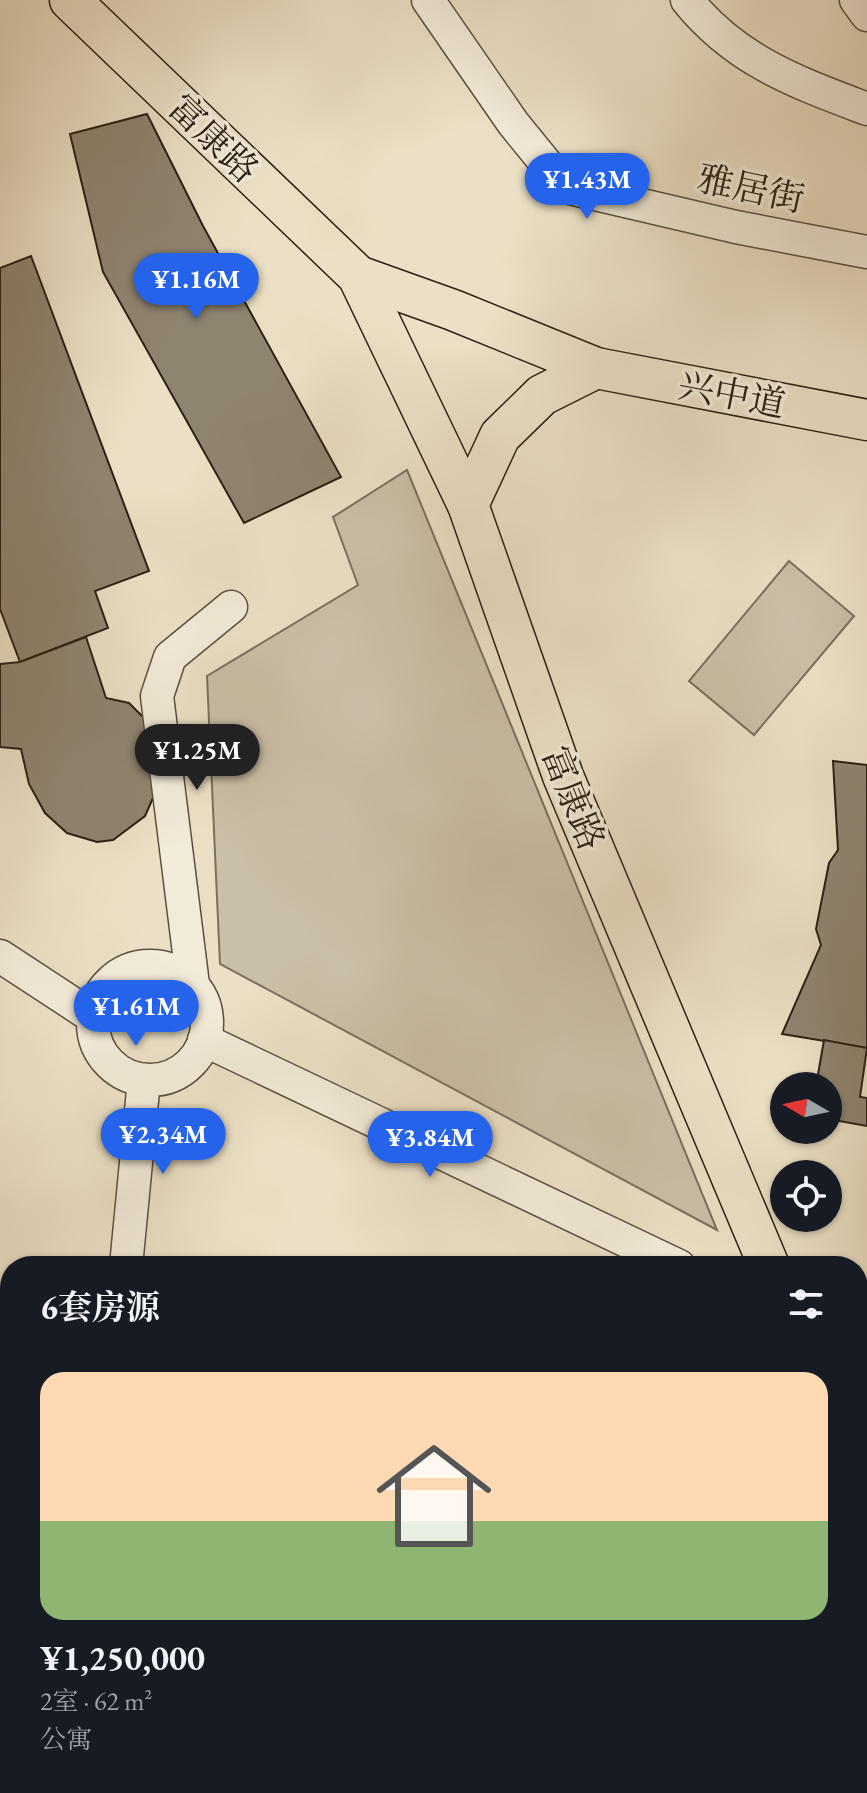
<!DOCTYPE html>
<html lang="zh">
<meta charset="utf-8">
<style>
:root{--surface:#171b24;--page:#242831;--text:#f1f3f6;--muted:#9ea1a6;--line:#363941;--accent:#2563eb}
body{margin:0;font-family:"EB Garamond","Noto Serif SC",serif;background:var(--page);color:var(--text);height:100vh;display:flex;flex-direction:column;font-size:30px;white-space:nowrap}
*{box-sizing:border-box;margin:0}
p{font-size:26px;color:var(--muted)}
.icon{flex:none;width:44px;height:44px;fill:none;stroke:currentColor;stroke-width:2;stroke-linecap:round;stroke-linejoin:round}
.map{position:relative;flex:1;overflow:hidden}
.drawer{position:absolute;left:0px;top:1256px;width:868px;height:538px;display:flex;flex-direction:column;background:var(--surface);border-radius:32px 32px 0 0;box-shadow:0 2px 6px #0004}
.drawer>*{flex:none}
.needle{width:52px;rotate:279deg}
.tools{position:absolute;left:770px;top:1072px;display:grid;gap:16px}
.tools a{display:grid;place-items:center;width:72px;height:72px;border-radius:50%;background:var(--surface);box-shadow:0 2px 6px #0004;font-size:40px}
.price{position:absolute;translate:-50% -68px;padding:0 18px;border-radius:28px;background:var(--accent);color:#fff;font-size:26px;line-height:52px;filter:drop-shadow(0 2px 4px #0008)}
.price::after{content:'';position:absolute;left:50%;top:48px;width:24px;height:18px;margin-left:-12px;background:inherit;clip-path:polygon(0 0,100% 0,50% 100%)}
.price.on{background:#222;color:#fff}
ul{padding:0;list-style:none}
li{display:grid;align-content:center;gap:16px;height:424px;padding:0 40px}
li+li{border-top:2px solid var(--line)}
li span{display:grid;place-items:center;height:248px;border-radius:24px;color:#555}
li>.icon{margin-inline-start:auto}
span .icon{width:144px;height:144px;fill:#fffc;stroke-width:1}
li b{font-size:34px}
h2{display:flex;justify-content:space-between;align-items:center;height:96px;padding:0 40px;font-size:34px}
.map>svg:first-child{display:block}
.green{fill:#cabfa7;stroke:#7a705e;stroke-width:2}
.building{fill:#8f8470;stroke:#2b2014;stroke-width:2}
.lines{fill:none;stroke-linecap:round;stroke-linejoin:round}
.minor-casing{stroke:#5b5040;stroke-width:35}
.major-casing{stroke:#2b2014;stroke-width:43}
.minor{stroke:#f2ebd9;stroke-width:32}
.major{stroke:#ebe0c5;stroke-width:40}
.labels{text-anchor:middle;stroke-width:7;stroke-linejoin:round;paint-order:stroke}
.street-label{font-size:36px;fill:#2b2014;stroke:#f2ebd9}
</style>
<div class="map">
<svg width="867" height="1793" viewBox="0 0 867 1793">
<rect width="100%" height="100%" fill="#ebe0c5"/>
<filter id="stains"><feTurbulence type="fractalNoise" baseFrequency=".0025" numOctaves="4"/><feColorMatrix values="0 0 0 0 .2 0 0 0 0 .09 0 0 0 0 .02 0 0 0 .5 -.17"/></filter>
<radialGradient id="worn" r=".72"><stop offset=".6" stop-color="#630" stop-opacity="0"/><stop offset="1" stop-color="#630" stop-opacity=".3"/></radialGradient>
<g class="green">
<path d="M407 470 717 1230 220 964 207 676 358 585 333 517Z"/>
<path d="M789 561 854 616 754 735 689 681Z"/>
</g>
<g class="building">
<path d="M147 114 203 226 341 477 244 523 103 272 70 134Z"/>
<path d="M31 256 149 571 95 591 108 628 20 662 0 609V268Z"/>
<path d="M86 637 106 698 129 703 144 718 157 789 145 816 113 840 97 842 67 833 45 813 29 784 21 749 0 747V664L20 662Z"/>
<path d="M833 761 867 765V1048L782 1034 821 945 816 929 829 863 838 850Z"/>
<path d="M824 1040 867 1048 860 1097 867 1098V1126L828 1119V1086H816Z"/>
<path d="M0 1555 10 1556V1735L0 1734Z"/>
</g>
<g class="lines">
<defs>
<g id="minor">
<path d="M428 0 513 123 565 187 736 227 867 252"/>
<path d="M687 0C736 61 796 82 867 109"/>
<path d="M856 0 867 15"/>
<path d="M0 956 93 1017"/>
<circle cx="150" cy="1023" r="57"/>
<path d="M193 985 157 696 170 657 231 607"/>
<path d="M204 1040 679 1266"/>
<path d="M126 1266 144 1080"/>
<path d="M0 1519 10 1518"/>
<path d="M0 1792 6 1793"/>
<path d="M133 1793 134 1784"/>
<path d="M635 1793 640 1784"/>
<path d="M763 1793 766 1784"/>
</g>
<g id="major">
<path d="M70 0 358 276 468 505 563 776 769 1266"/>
<path d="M358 276 453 310 596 368 867 420"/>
<path d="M468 505 500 436 542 395 596 368"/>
<path d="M858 1384 867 1388"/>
<path d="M858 1534 867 1522"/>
<path d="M690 1793 695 1784"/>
<path d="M736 1793 740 1784"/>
</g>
</defs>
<use href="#minor" class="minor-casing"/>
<use href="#major" class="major-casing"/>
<use href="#minor" class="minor"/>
<use href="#major" class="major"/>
</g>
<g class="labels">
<g class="street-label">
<text transform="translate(214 138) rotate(44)" y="13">富康路</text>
<text transform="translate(751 188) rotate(12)" y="13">雅居街</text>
<text transform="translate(732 394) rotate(11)" y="13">兴中道</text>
<text transform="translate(574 798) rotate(68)" y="13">富康路</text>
</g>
</g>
<rect width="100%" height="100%" filter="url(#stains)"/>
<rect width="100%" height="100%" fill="url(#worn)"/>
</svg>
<div class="tools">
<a><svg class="needle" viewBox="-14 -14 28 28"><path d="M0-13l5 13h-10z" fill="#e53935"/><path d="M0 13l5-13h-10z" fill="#9ea1a6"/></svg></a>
<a><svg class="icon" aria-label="locate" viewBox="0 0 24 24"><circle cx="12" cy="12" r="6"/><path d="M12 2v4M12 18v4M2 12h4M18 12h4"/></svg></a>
</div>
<b class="price" style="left:587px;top:221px">¥1.43M</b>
<b class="price" style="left:196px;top:321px">¥1.16M</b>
<b class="price on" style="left:197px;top:792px">¥1.25M</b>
<b class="price" style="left:136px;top:1048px">¥1.61M</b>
<b class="price" style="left:163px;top:1176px">¥2.34M</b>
<b class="price" style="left:430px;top:1179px">¥3.84M</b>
<section class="drawer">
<h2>6套房源<svg class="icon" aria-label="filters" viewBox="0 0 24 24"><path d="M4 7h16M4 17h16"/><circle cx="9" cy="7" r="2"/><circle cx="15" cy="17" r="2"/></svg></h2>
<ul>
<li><span style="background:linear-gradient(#ffd9b3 60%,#8fb573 0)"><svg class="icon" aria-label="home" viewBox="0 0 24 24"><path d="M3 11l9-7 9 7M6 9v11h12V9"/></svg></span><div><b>¥1,250,000</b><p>2室 · 62 m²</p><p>公寓</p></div></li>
</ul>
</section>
</div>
